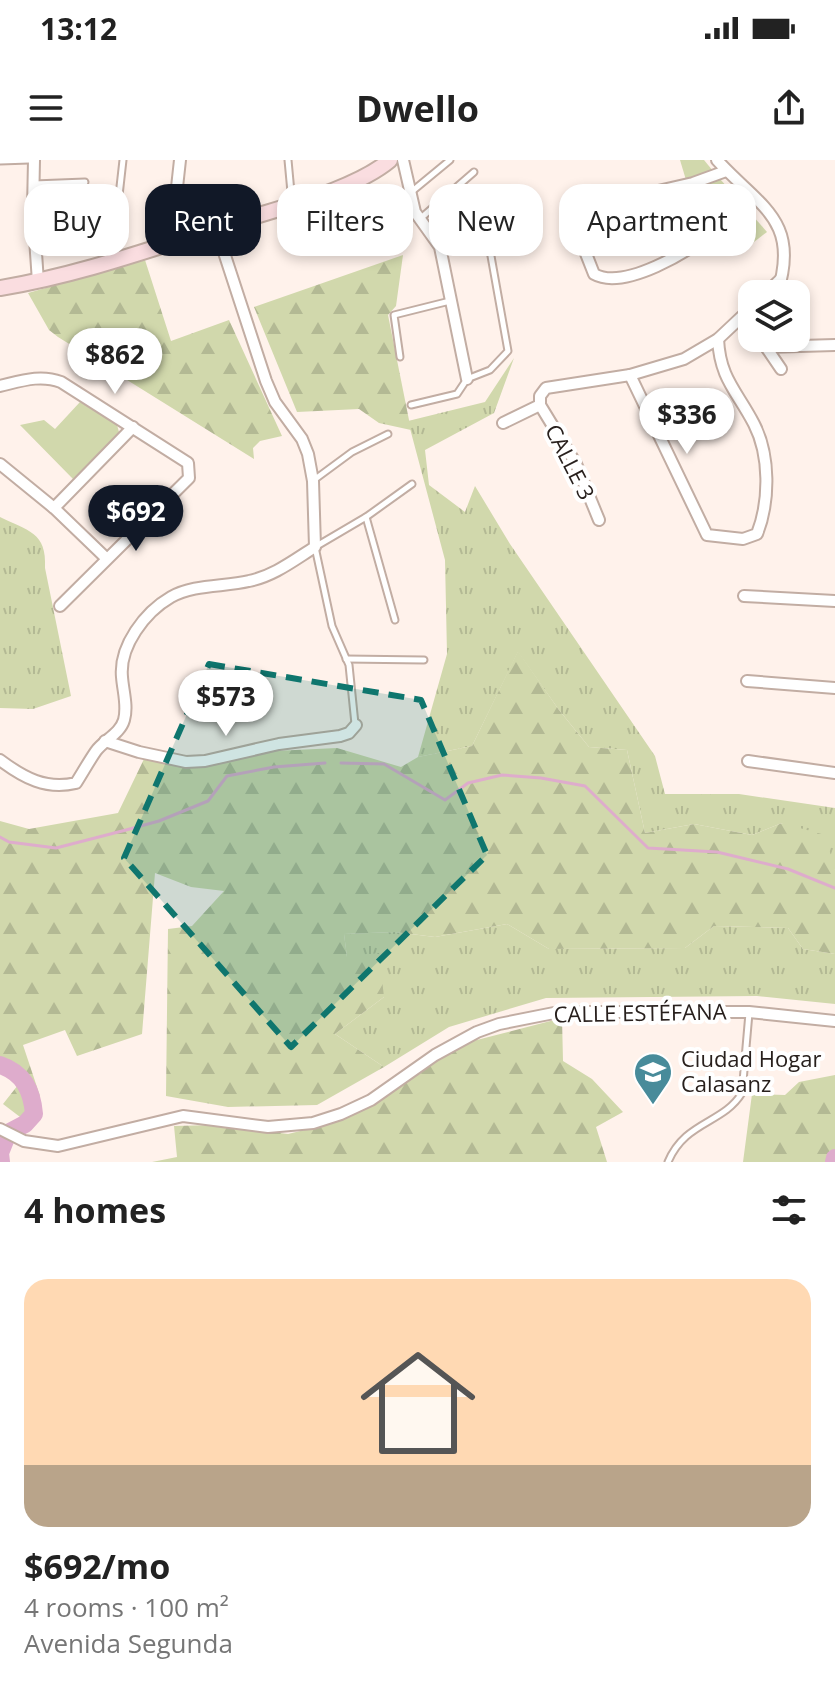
<!DOCTYPE html>
<meta charset="utf-8">
<style>
:root{--surface:#fff;--page:#f6f6f6;--text:#222;--muted:#767676;--accent:#111827}
body{margin:0;font-family:"Open Sans",sans-serif;background:var(--page);color:var(--text);height:100vh;display:flex;flex-direction:column;font-size:30px;white-space:nowrap}
*{box-sizing:border-box;margin:0}
p{font-size:26px;color:var(--muted)}
.icon{flex:none;width:44px;height:44px;fill:none;stroke:currentColor;stroke-width:2;stroke-linecap:round;stroke-linejoin:round}
.map{position:relative;height:1002px;overflow:hidden}
.drawer{display:flex;flex-direction:column;background:var(--surface);flex:1}
.drawer>*{flex:none}
.top-card{position:absolute;left:24px;top:24px;width:788px;height:72px;display:flex;gap:16px}
.fabs{position:absolute;left:738px;top:120px;display:grid;gap:16px}
.fabs a{display:grid;place-items:center;width:72px;height:72px;border-radius:16px;background:var(--surface);box-shadow:0 4px 12px #0003;font-size:40px}
.price{position:absolute;translate:-50% -68px;padding:0 18px;border-radius:28px;background:#fff;color:#222;font-size:26px;line-height:52px;filter:drop-shadow(0 2px 4px #0008)}
.price::after{content:'';position:absolute;left:50%;top:48px;width:24px;height:18px;margin-left:-12px;background:inherit;clip-path:polygon(0 0,100% 0,50% 100%)}
.price.selected{background:var(--accent);color:#fff}
ul{padding:0;list-style:none}
li{display:grid;align-content:center;gap:16px;height:424px;padding:0 24px}
li span{display:grid;place-items:center;height:248px;border-radius:24px;color:#555}
li>.icon{margin-inline-start:auto}
span .icon{width:144px;height:144px;fill:#fffc;stroke-width:1}
li b{font-size:34px}
h2{display:flex;justify-content:space-between;align-items:center;height:96px;padding:0 24px;font-size:34px}
.pill{padding:0 28px;border-radius:24px;background:var(--surface);box-shadow:0 4px 12px #0003;font-size:28px;line-height:72px}
.pill.selected{background:var(--accent);color:#fff}
.status{display:flex;justify-content:space-between;align-items:center;height:56px;padding:0 40px;background:var(--surface);direction:ltr}
.status svg{height:22px;fill:currentColor}
header{display:flex;justify-content:space-between;align-items:center;height:104px;padding:0 24px;background:var(--surface);font-size:36px;font-weight:700}
.map>svg:first-child{display:block}
.grass{fill:url(#grass-tufts)}
.forest{fill:url(#forest-firs)}
.green{fill:#d1d8ac}
.lines{fill:none;stroke-linecap:round;stroke-linejoin:round}
.stream{stroke:#deaccc;stroke-width:3}
.river{stroke:#deaccc;stroke-width:18}
.lane-casing{stroke:#c2ada3;stroke-width:9}
.street-casing{stroke:#c2ada3;stroke-width:14}
.secondary-casing{stroke:#c2ada3;stroke-width:18}
.lane{stroke:#fff;stroke-width:5}
.street{stroke:#fff;stroke-width:10}
.secondary{stroke:#fadde0;stroke-width:14}
.marked{fill:#0f766e;fill-opacity:0.2;stroke:#0f766e;stroke-width:6;stroke-dasharray:16 10;stroke-linejoin:round}
.labels{text-anchor:middle;stroke-width:8;stroke-linejoin:round;paint-order:stroke}
.street-label{font-size:22px;fill:#28201d;stroke:#fff}
.poi-label{font-size:22px;fill:#28201d;stroke:#fff;text-anchor:start}
</style>
<div class="status"><b>13:12</b><svg viewBox="0 0 49 12"><path d="M0 12V9h3v3zM5 12V6h3v6zM10 12V3h3v9zM15 12V0h3v12zM26 1h20v11H26zM47 4h2v5h-2z"/></svg></div>
<header><svg class="icon" aria-label="menu" viewBox="0 0 24 24"><path d="M4 6h16M4 12h16M4 18h16"/></svg>Dwello<svg class="icon" aria-label="share" viewBox="0 0 24 24"><path d="M12 15V3M7 8l5-5 5 5M5 13v7h14v-7"/></svg></header>
<div class="map">
<svg width="835" height="1002" viewBox="0 0 835 1002">
<defs>
<pattern id="grass-tufts" width="24" height="20" patternUnits="userSpaceOnUse" patternTransform="scale(2)"><rect width="24" height="20" fill="#d1d8ac"/><path d="M3 7l-1-3M5 7V3M7 7l1-3M15 17l-1-3M17 17v-4M19 17l1-3" fill="none" stroke="#b3b994"/></pattern>
<pattern id="forest-firs" width="22" height="20" patternUnits="userSpaceOnUse" patternTransform="scale(2)"><rect width="22" height="20" fill="#d1d8ac"/><path d="M5 1l3.5 6h-7zM16 11l3.5 6h-7z" fill="#b3b994"/></pattern>
</defs>
<rect width="100%" height="100%" fill="#fff2eb"/>
<g class="grass">
<path d="M514 198 494 253 425 290 429 325 465 352 475 326 510 384 655 596 665 634H739L835 648V710L782 663 752 675 694 664 645 673 627 590 589 587 559 550 518 492 472 586 418 597 447 494 445 400 408 261 485 242Z"/>
<path d="M0 357C28 371 47 372 45 408L71 536 33 549 0 548Z"/>
<path d="M507 764 549 789 685 788 714 766 788 768 803 789 835 794V844L757 836 546 838 449 867 384 907 335 874 384 837 347 797 344 774 395 772 435 777Z"/>
</g>
<g class="forest">
<path d="M403 95 396 146 388 155 411 270 379 263 359 249 297 252 254 147Z"/>
<path d="M145 100 171 181 229 160 282 276 260 281 253 288 254 299 58 177 49 170 28 133Z"/>
<path d="M518 491 559 550 589 587 627 590 645 673 694 664 752 675 782 663 825 675 835 710V794L803 789 788 768 714 766 685 788 549 789 507 764 435 777 395 772 344 774 347 797 379 793 384 837 335 874 384 907 317 945 228 947 166 936 168 769 192 766 224 731 191 727 155 713 142 874 77 896 65 870 23 885 40 936 24 960 3 944 18 925 0 911V661L29 669 118 653 144 599 186 608 274 591 337 588 401 607 418 597 472 586Z"/>
<path d="M562 858 563 901 592 919 623 952 596 967 607 1002H152L177 997 174 966 214 965 288 974 333 963 469 882Z"/>
<path d="M835 915V1002H743L752 934 785 935 799 922Z"/>
</g>
<g class="green">
<path d="M680 0H704L713 11 686 20Z"/>
<path d="M720 19 767 72 741 92 700 27Z"/>
<path d="M80 242 117 265 119 272 73 319 20 265 44 260 55 269Z"/>
</g>
<g class="lines">
<g class="stream">
<path d="M341 603 384 604 445 640 468 623 502 615 541 618 585 626 648 688 717 692 788 709 835 728"/>
<path d="M0 677 9 682 56 688 126 670 159 661 208 641 227 616 274 607 325 603"/>
</g>
<g class="river">
<path d="M0 905C24 913 32 931 34 954L25 964 8 973 0 993 1 1002"/>
<path d="M834 1002 835 998"/>
</g>
<defs>
<g id="lane">
<path d="M288 0 292 43"/>
<path d="M0 1 29 0"/>
<path d="M34 24 85 22"/>
<path d="M410 33 450 0"/>
<path d="M421 58 474 12"/>
<path d="M437 81 481 42"/>
<path d="M112 98 123 0"/>
<path d="M400 197 394 155 450 141"/>
<path d="M411 245 457 234 467 219 490 210 508 191 484 57 480 54 459 61"/>
<path d="M314 320 352 292 388 274"/>
<path d="M366 357 395 460"/>
<path d="M346 499 424 500"/>
<path d="M355 564 349 505 332 466 315 387 366 357 412 324"/>
<path d="M668 1002C685 961 723 964 742 933L749 853"/>
</g>
<g id="street">
<path d="M34 0 33 49 38 122"/>
<path d="M403 0 415 52 440 87 467 219"/>
<path d="M717 0C760 47 801 60 777 134"/>
<path d="M693 23 715 66 714 71C690 91 624 131 594 114L572 58 575 50 693 23 726 11"/>
<path d="M171 82 180 0"/>
<path d="M765 134 781 119"/>
<path d="M765 178 766 187 781 209"/>
<path d="M766 187 835 185"/>
<path d="M630 215 707 375 743 379 757 374C770 341 770 295 754 264 737 231 720 219 718 179"/>
<path d="M0 226C21 221 40 214 61 222L188 303 189 318 60 446"/>
<path d="M540 245 576 304 599 360"/>
<path d="M503 263 540 245V236L546 228 630 215 684 199 718 179 752 147"/>
<path d="M0 304 54 348 106 398"/>
<path d="M54 348 133 267"/>
<path d="M744 436 835 441"/>
<path d="M747 521 835 528"/>
<path d="M105 581 139 592 186 602 205 601 279 584 340 576 349 573 356 565"/>
<path d="M0 600C24 618 46 630 76 623 83 612 89 601 96 591 104 580 120 574 124 560 128 546 123 531 122 517 119 486 145 452 171 437 194 424 224 427 249 421 274 416 294 400 315 387L313 321 308 294 302 279 275 242 266 221 216 68"/>
<path d="M748 601 835 613"/>
<path d="M0 969 24 981 58 986 183 956 268 967 313 963 341 954 371 940 435 895 477 872 499 864 559 852H749L835 861"/>
</g>
<path id="secondary" d="M0 128C81 115 159 86 237 62 282 47 354 30 390 0"/>
</defs>
<use href="#lane" class="lane-casing"/>
<use href="#street" class="street-casing"/>
<use href="#secondary" class="secondary-casing"/>
<use href="#lane" class="lane"/>
<use href="#street" class="street"/>
<use href="#secondary" class="secondary"/>
</g>
<path class="marked" d="M209 504 421 540 487 695 291 887 124 698Z"/>
<defs>
<symbol id="university-pin" viewBox="-11 -11 22 30"><path d="M0 17L-7.5 6A9.5 9.5 0 1 1 7.5 6Z" fill="#488b9a" stroke="#fff"/><path d="M0-5L7-2L0 1L-7-2ZM-4 1L0 2.5L4 1V4Q0 6-4 4Z" fill="#fff"/></symbol>
</defs>
<g fill-rule="evenodd">
<use href="#university-pin" x="631" y="890" width="44" height="60"/>
</g>
<g class="labels">
<g class="street-label">
<text transform="translate(570 302) rotate(63)" y="8">CALLE 3</text>
<text transform="translate(640 853) rotate(-1)" y="8">CALLE ESTÉFANA</text>
</g>
<g class="poi-label">
<text x="681" y="907">Ciudad Hogar<tspan x="681" dy="25">Calasanz</tspan></text>
</g>
</g>
</svg>
<div class="fabs">
<a><svg class="icon" aria-label="layers" viewBox="0 0 24 24"><path d="M12 4l9 5-9 5-9-5zM3 14l9 5 9-5"/></svg></a>
</div>
<b class="price" style="left:115px;top:236px">$862</b>
<b class="price" style="left:687px;top:296px">$336</b>
<b class="price selected" style="left:136px;top:393px">$692</b>
<b class="price" style="left:226px;top:578px">$573</b>
<div class="top-card">
<a class="pill">Buy</a>
<a class="pill selected">Rent</a>
<a class="pill">Filters</a>
<a class="pill">New</a>
<a class="pill">Apartment</a>
</div>
</div>
<section class="drawer">
<h2>4 homes<svg class="icon" aria-label="filters" viewBox="0 0 24 24"><path d="M4 7h16M4 17h16"/><circle cx="9" cy="7" r="2"/><circle cx="15" cy="17" r="2"/></svg></h2>
<ul>
<li><span style="background:linear-gradient(#ffd9b3 75%,#b9a48a 0)"><svg class="icon" aria-label="home" viewBox="0 0 24 24"><path d="M3 11l9-7 9 7M6 9v11h12V9"/></svg></span><div><b>$692/mo</b><p>4 rooms · 100 m²</p><p>Avenida Segunda</p></div></li>
</ul>
</section>
